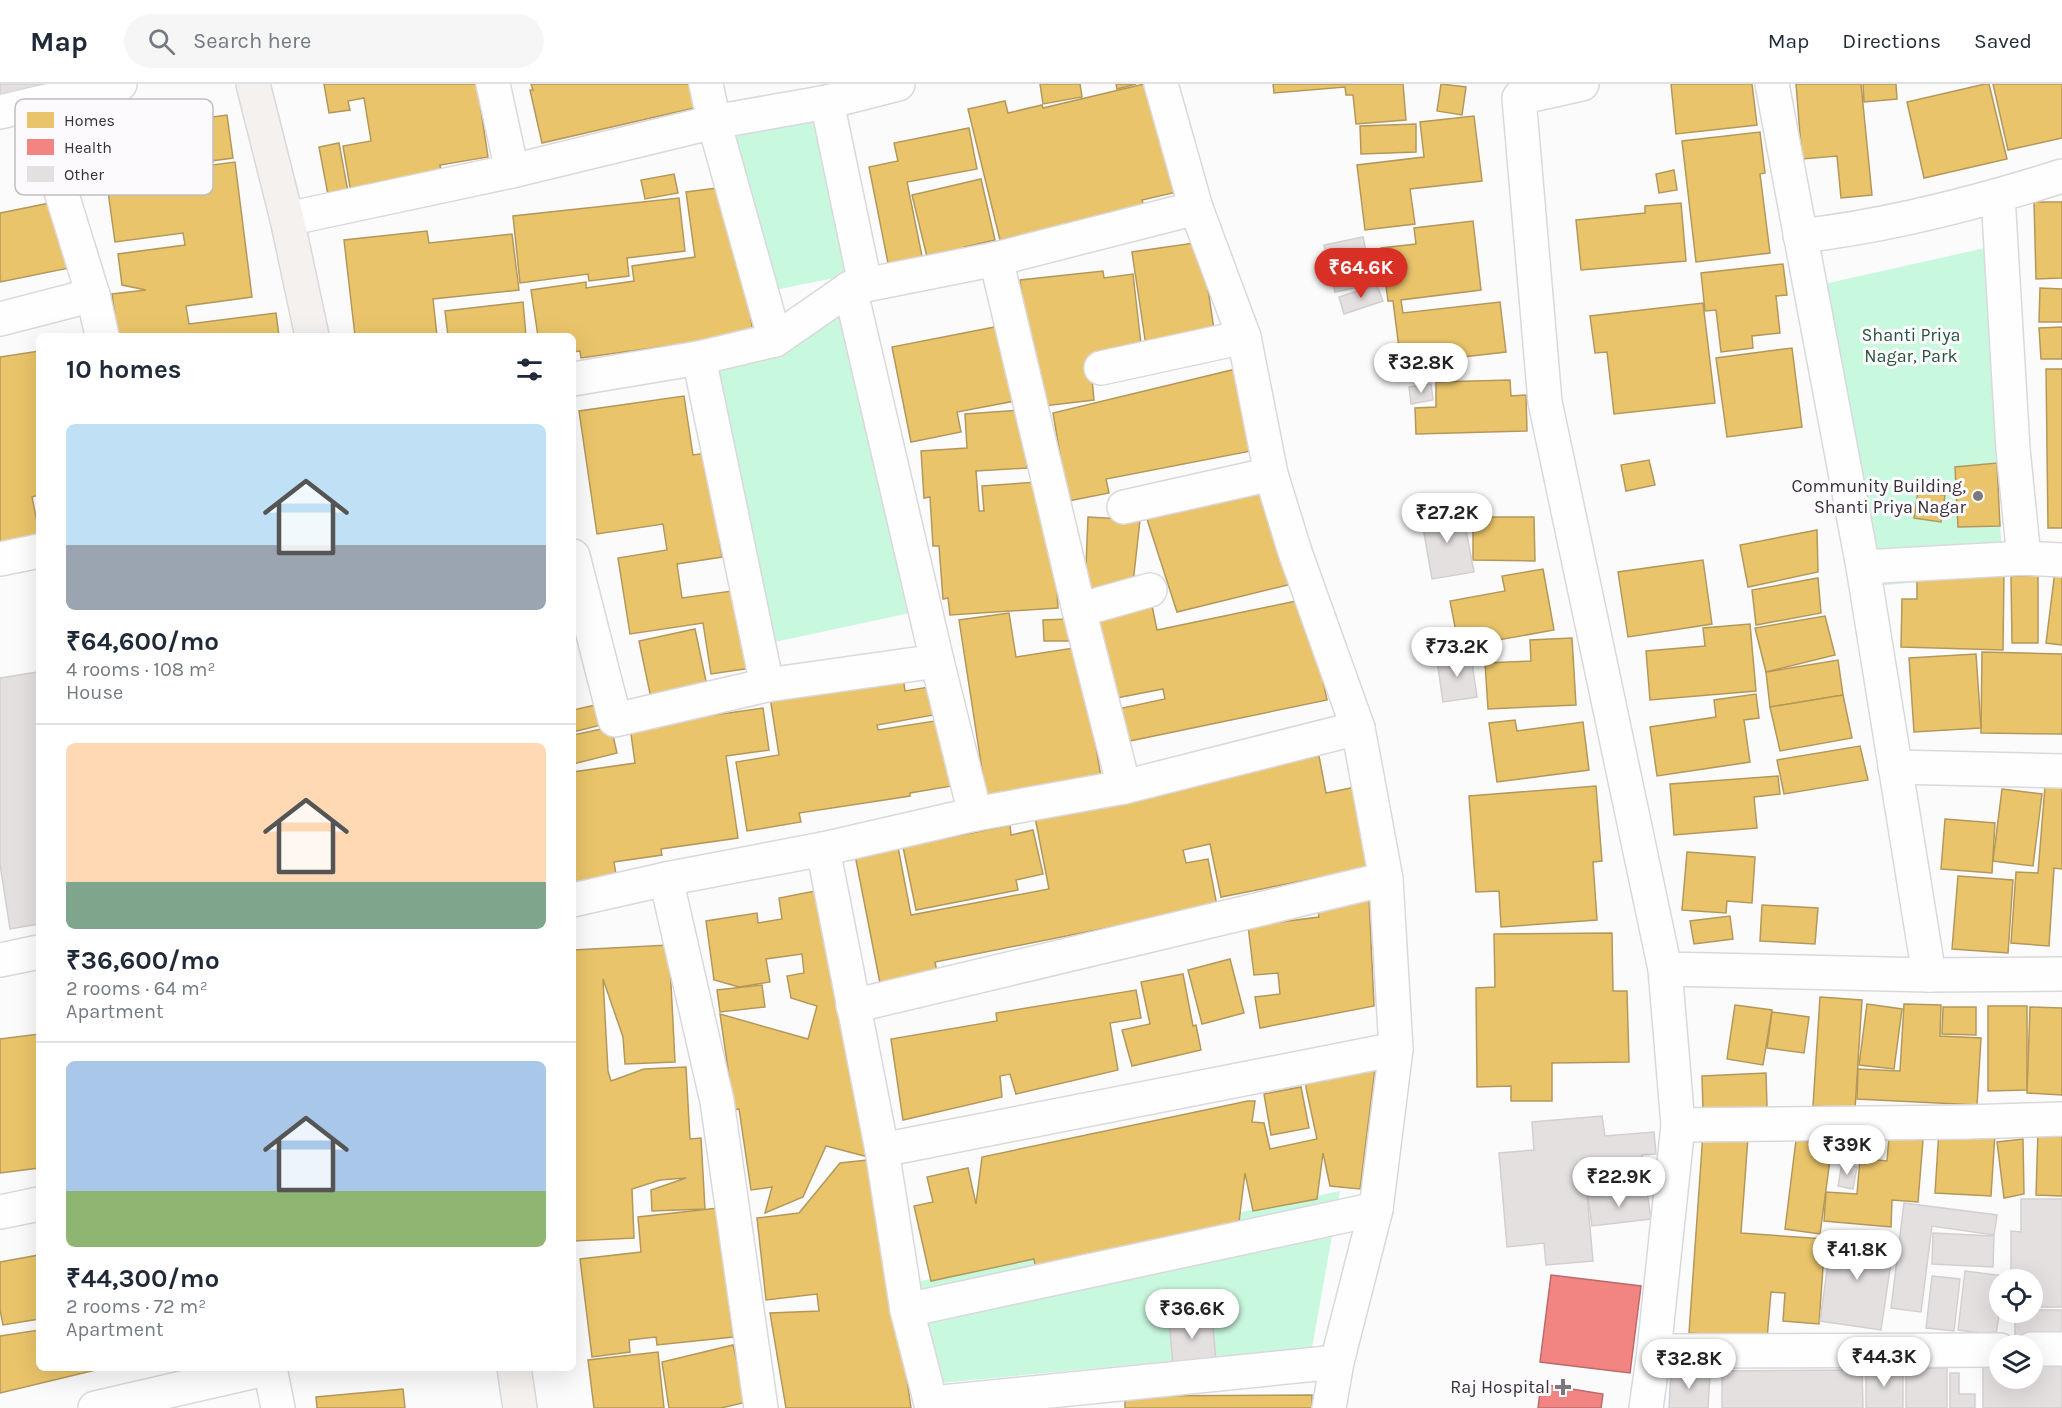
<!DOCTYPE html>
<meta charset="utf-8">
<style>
:root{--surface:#fff;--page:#f6f6f7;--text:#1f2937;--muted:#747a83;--line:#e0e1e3;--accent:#d93025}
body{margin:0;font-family:Karla,sans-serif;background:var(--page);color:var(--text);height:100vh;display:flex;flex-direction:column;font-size:22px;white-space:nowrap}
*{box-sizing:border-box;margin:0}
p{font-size:20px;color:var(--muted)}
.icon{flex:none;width:33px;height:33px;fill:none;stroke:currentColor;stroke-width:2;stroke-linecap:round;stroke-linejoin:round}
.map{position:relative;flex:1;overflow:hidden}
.drawer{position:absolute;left:36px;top:249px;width:540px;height:1038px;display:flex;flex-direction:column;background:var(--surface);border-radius:9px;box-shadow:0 6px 24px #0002}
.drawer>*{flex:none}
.buttons{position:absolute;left:1989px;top:1185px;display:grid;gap:12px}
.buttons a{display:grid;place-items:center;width:54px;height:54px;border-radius:50%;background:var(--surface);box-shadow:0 6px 24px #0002;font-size:30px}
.price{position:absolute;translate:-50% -51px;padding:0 14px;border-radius:21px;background:#fff;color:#222;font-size:20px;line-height:39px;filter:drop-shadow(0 2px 3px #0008)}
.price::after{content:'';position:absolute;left:50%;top:36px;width:18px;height:14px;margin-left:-9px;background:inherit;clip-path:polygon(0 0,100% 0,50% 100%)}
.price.active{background:var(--accent);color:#fff}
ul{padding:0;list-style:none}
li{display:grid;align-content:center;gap:12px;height:318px;padding:0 30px}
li+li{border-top:2px solid var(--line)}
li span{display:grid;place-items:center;height:186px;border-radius:9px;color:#555}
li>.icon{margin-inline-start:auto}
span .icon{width:108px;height:108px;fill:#fffc;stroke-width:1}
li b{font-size:26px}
h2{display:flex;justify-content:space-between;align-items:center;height:72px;padding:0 30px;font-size:26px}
header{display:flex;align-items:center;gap:36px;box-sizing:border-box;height:84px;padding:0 30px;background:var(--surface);border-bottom:2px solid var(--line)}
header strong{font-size:28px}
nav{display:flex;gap:33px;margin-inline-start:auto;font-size:21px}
.search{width:420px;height:54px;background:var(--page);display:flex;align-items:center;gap:15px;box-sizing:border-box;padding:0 21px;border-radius:33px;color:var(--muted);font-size:22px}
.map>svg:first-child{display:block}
.green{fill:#c8f8de}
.homes{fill:#e9c46a;stroke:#b4985b;stroke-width:1.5}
.health{fill:#f28482;stroke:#ba6b6c;stroke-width:1.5}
.building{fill:#e5e0e0;stroke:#d4cfcf;stroke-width:1.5}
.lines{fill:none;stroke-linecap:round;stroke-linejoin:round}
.street-casing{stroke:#dad8dc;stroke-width:36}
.secondary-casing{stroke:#dad8dc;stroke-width:36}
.street{stroke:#fffeff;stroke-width:33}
.secondary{stroke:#f5f1ef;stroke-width:33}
.poi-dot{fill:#7c787d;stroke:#fcfafd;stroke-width:2}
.labels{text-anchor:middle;stroke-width:6;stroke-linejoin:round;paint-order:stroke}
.park-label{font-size:18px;fill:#27543d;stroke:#fcfafd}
.poi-label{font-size:18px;fill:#373239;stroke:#fcfafd;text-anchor:end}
.key{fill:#fcfafd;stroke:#c1bec2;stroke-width:1.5}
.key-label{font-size:16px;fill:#373239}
</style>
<header>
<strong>Map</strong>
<div class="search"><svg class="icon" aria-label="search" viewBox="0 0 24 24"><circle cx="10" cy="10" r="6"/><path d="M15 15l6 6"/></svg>Search here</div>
<nav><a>Map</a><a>Directions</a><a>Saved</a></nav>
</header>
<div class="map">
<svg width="2062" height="1324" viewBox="0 0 2062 1324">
<rect width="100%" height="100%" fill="#fcfbfc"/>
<g class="green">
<path d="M813 21 849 191 770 207 726 29Z"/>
<path d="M1985 164 2003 491 1862 503 1824 200Z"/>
<path d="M845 230 910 529 751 563 686 264Z"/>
<path d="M1340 1107 1312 1264 919 1301 902 1201Z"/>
</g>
<g class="homes">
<path d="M324 0H477L488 73 440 81 442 91 351 109 343 62 371 57 364 14 348 17 350 26 329 29Z"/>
<path d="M531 0H698L703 22 542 59 530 6H533Z"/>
<path d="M1040 0H1080L1082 13 1043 20Z"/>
<path d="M1116 0H1136L1117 5Z"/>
<path d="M1144 0H1155L1181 107 1142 116 1144 123 1000 156 968 25 1005 17 1008 29 1042 21 1043 24Z"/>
<path d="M1273 0H1403L1406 36 1356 40 1353 11H1346L1345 3 1274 9Z"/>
<path d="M1441 0 1466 3 1462 31 1437 27Z"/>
<path d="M1671 0H1752L1757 41 1676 50Z"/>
<path d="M1796 0H1861L1872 111 1841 114 1837 72 1802 75Z"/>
<path d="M1863 0H1896L1897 15 1864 18Z"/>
<path d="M1985 0H1989L2007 75 1924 94 1907 18Z"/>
<path d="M1993 0H2062V54L2008 66Z"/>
<path d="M227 31 233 74 84 94 78 51Z"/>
<path d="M1474 32 1482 97 1410 105 1415 140 1365 146 1357 81 1424 73 1420 38Z"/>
<path d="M1416 40V68L1361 70 1360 42Z"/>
<path d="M969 44 977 85 907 98 923 177 889 184 869 83 898 77 894 59Z"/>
<path d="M1760 48 1765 89 1760 90 1770 169 1696 178 1682 57Z"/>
<path d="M339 59 349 113 329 116 319 63Z"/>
<path d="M235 78 252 213 186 222 189 240 276 229 279 252H118L112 210 146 206 122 201 118 170 185 161 183 149 115 158 106 93 162 105 160 88Z"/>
<path d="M1674 86 1677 106 1659 109 1656 90Z"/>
<path d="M674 90 678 109 645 115 641 96Z"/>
<path d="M981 95 995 156 964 163 966 172 929 181 912 111Z"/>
<path d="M725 103 739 148 753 250 581 274 580 267 573 268V252H538L531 206 586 198V204L634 197 632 182 695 173 686 108Z"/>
<path d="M679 114 685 167 627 174 629 192 589 197 588 190 520 199 513 132Z"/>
<path d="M55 118 69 184 0 198V129Z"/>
<path d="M2034 118H2062V194L2036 195Z"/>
<path d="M1681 119 1686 177 1581 186 1576 136 1645 129V122Z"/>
<path d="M1473 137 1481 206 1401 216 1403 229 1500 218 1506 268 1401 280 1393 217H1388L1381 164 1416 160 1414 144Z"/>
<path d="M427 147 429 159 512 150 519 206 433 215 437 252H383V250L355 252 344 156Z"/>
<path d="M1201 158 1215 252 1146 262 1132 168Z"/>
<path d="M1783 180 1787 211 1776 212 1780 249 1752 252 1753 264 1721 268 1716 226 1705 227 1701 189Z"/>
<path d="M1103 187 1104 194 1133 190 1142 269 1090 275 1094 316 1035 323 1020 196Z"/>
<path d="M2040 204 2062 205V238H2039Z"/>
<path d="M523 218 526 252H448L445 227Z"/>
<path d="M1703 219 1715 319 1614 330 1607 268 1595 269 1590 232Z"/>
<path d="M1005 241 1020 316 957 328 961 348 911 358 892 263Z"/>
<path d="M2062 243V275H2041L2039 244Z"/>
<path d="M1792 264 1802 343 1727 353 1716 274Z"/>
<path d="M39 267V411L32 413 39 448V460L0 468V273Z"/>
<path d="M1240 284 1256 366 1106 395 1109 409 1068 417 1053 329Z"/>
<path d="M2046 285H2062V444H2048Z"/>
<path d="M1510 296 1511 312 1526 311 1527 347 1416 350 1415 324 1436 323V298Z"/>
<path d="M684 312 693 371 706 369 722 473 677 480 682 514 739 506 751 584 711 590 703 539 630 550 618 474 667 466 663 440 597 450 579 327Z"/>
<path d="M1023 326 1027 384 976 387 979 427H984L982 402 1039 398 1042 443 1053 442 1058 524 950 531 948 514 943 515 939 462H933L930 413 924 414 921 367 967 364 965 330Z"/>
<path d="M1649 376 1655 401 1626 407 1621 381Z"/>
<path d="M1997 379 2000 442 1958 443 1955 383Z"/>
<path d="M1271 403 1296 499 1177 528 1146 432Z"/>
<path d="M1918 407 1945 411 1941 438 1914 434Z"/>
<path d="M1473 422 1484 423V433H1534L1535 477 1473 476Z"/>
<path d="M1088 433 1140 436 1133 499 1085 508Z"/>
<path d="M1817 446 1818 488 1748 503 1740 461Z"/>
<path d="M1703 476 1712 540 1628 553 1618 488Z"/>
<path d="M1543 485 1554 546 1459 563 1450 517 1505 507 1502 492Z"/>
<path d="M1917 487 2004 489 2003 566 1901 563 1902 515H1917Z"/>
<path d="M2055 487 2062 488V561L2046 559Z"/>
<path d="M2038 491V559H2012L2011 492Z"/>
<path d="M1818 494 1821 529 1756 541 1752 506Z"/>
<path d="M1306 515 1327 616 1120 659 1113 626 1165 615 1163 605 1111 615 1093 529 1151 517 1157 546Z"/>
<path d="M1009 529 1016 573 1080 563 1102 700 987 718 959 536Z"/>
<path d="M1825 532 1835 571 1766 588 1755 544Z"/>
<path d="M1069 535 1070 557H1044L1043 536Z"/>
<path d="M1750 540 1756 607 1650 616 1646 567 1705 562 1703 544Z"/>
<path d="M695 545 707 602 651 614 639 557Z"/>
<path d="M1572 554 1576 621 1488 625 1485 579 1531 577 1530 556Z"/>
<path d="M1982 568 2062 570V650L1981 649Z"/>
<path d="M1976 570 1981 644 1914 648 1909 574Z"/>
<path d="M1838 576 1843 611 1770 623 1766 588Z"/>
<path d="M903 592 905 607 935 602 939 630 877 641 878 646 941 636 952 702 910 709V712L799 729 801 738 747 747 736 678 779 671 770 613Z"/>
<path d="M1756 610 1759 634 1744 636 1750 678 1657 692 1650 643 1716 633 1714 616Z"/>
<path d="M1843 611 1852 654 1780 667 1770 623Z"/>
<path d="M600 620 605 640 573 648V626Z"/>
<path d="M763 624 769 666 726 672 738 754 661 765 662 771 614 778 617 797 573 804V688L635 679 630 643Z"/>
<path d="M1515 636 1517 647 1583 638 1589 686 1497 698 1489 639Z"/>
<path d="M611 643 617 669 573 680V651Z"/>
<path d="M1860 662 1868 696 1784 710 1777 676Z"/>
<path d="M1319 672 1326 709 1356 703 1361 726 1356 727 1368 784 1221 813 1210 760 1183 766 1186 779 1208 775 1217 822 935 878 937 888 880 899 855 771 898 763 911 831 1049 805 1034 728Z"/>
<path d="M1778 692 1780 710 1754 713 1757 744 1674 751 1670 700Z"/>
<path d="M1596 702 1602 777 1593 778 1597 836 1501 843 1499 807 1476 808 1469 712Z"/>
<path d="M2045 702 2062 703V785L2054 784 2049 862 2011 859 2016 788 2038 789Z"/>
<path d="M2002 705 2042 710 2033 782 1993 777Z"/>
<path d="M1945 735 1995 739 1992 789 1941 785Z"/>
<path d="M1010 741 1011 751 1033 746 1043 790 1016 796 1018 806 916 826 903 763Z"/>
<path d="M1687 768 1755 773 1752 819 1727 817 1726 829 1682 826Z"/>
<path d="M1958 792 2013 796 2008 869 1952 865Z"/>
<path d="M821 806 868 1073 826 1062 803 1113 765 1129 772 1103 751 1106 739 1025 734 1026 720 930 808 955 817 922 791 914 787 892 804 889 802 870 766 875 770 898 739 903 714 896 706 837 757 829 758 839 782 835 779 814Z"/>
<path d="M1369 815 1374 922 1260 944 1255 913 1280 910 1278 889 1254 891 1248 842 1319 833 1317 822Z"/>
<path d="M1762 821 1818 824 1815 860 1760 857Z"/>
<path d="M1730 832 1733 855 1694 860 1690 837Z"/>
<path d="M1612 849 1613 907H1627L1629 978 1552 979V1017H1511V1002L1477 1003 1476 904 1495 903 1494 850Z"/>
<path d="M669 861 675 978 625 980 623 953 603 895 608 987 611 997 644 985 686 983 690 1055 701 1054 705 1125 652 1127 651 1106 686 1094 660 1096 632 1105 634 1154 573 1157V866Z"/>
<path d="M1230 875 1244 929 1202 940 1188 886Z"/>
<path d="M1183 890 1193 942 1196 941 1201 966 1132 982 1122 946 1150 940 1141 898Z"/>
<path d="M762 901 765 923 720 928 717 906Z"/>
<path d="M1136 906 1141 934 1110 939 1118 986 1016 1010 1010 990 1000 992 1002 1013 903 1036 891 955 997 937 996 929Z"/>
<path d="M1820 913 1862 916 1855 1025 1813 1022Z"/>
<path d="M1867 920 1902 925 1894 985 1859 981Z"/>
<path d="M1904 920 1941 921 1940 952 1981 954 1977 1021 1857 1015 1858 985 1900 987Z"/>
<path d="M1735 921 1772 926 1763 981 1727 975Z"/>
<path d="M1988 922H2027V1006L1988 1007Z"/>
<path d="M1943 923H1976V951L1942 950Z"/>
<path d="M2030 923 2062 924V1011L2027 1009Z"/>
<path d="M1772 928 1809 933 1804 969 1767 964Z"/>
<path d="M39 950V1084L0 1089V955Z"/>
<path d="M1375 985 1360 1105 1330 1102 1323 1069 1317 1115 1253 1127 1245 1089 1239 1138 1035 1181 1034 1175 931 1197 914 1122 933 1118 927 1093 968 1084 976 1120 982 1073 1248 1017H1255L1252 1038 1264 1039 1270 1065 1317 1055 1306 1004V998Z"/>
<path d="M1766 989 1767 1023 1703 1026 1702 992Z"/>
<path d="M1301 1003 1309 1044 1271 1051 1264 1010Z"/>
<path d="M1939 1046 1995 1050 1991 1112 1935 1109Z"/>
<path d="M2038 1047 2062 1049V1112L2036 1111Z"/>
<path d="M1703 1049 1748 1053 1741 1149 1825 1155 1819 1240 1783 1237 1785 1209 1771 1208 1767 1255 1689 1249Z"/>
<path d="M1889 1053 1923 1056 1918 1118 1892 1116 1891 1143 1824 1137 1826 1108 1857 1110 1860 1074 1887 1077Z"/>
<path d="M2023 1055 2024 1110 2004 1114 1997 1058Z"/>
<path d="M1796 1056 1832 1061 1820 1150 1785 1145Z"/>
<path d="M876 1075 911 1324H786L770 1229 819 1227 817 1210 766 1216 757 1134 799 1129 840 1079Z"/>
<path d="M718 1124 733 1253 657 1261 656 1253 629 1256 630 1268 592 1273 580 1175 641 1168 638 1133Z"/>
<path d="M39 1171V1235L3 1241 0 1226V1178Z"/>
<path d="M39 1246V1284H104L0 1309V1252Z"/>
<path d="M733 1261 747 1318 721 1324H669L662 1278Z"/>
<path d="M658 1268 664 1324H594L588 1276Z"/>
<path d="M403 1305 405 1324H317L316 1313Z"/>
<path d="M1312 1311V1324H1125V1312Z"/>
</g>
<g class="health">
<path d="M1551 1191 1641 1202 1630 1289 1540 1278Z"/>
<path d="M1541 1300 1603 1310 1601 1324H1538Z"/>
</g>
<g class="building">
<path d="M0 0H67L0 13Z"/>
<path d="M1363 153 1373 200 1335 208 1324 161Z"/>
<path d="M1377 201 1383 217 1344 230 1339 213Z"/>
<path d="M1431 300 1433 316 1411 320 1409 303Z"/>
<path d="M1462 425 1474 488 1432 495 1421 432Z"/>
<path d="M1471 571 1477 613 1443 618 1437 576Z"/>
<path d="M38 588 39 840 10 845 0 780V594Z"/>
<path d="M1602 1032 1605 1052 1654 1048 1656 1070 1642 1071 1645 1103 1604 1107V1109L1587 1111 1593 1177 1546 1181 1544 1159 1507 1163 1499 1069 1534 1066 1532 1038Z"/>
<path d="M1842 1080 1857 1083 1853 1105 1838 1102Z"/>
<path d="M1647 1107 1651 1135 1592 1142 1588 1113Z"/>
<path d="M2021 1115H2062V1223H2032V1196H2011V1147L2021 1148Z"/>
<path d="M1904 1119 1997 1131 1994 1151 1932 1142 1921 1228 1891 1224Z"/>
<path d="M1832 1149 1894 1158 1881 1246 1820 1237Z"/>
<path d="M1933 1149 1994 1152 1993 1183 1932 1180Z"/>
<path d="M1965 1187 2004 1192 2003 1196H2000V1225L1996 1251 1958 1246Z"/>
<path d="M1932 1192 1960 1195 1954 1247 1926 1244Z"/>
<path d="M2032 1226H2062V1254L2015 1253V1228H2032Z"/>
<path d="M1212 1231 1216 1277 1173 1281 1169 1235Z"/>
<path d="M1983 1281H2000V1294H2032V1281H2062V1324H1983Z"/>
<rect x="1906" y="1284" width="41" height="40"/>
<rect x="1866" y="1285" width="37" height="39"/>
<path d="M1862 1286 1863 1324H1722V1287Z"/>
<path d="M1671 1287 1710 1290 1708 1324H1669Z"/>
<path d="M1950 1289H1959V1310H1975V1324H1950Z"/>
</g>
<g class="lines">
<defs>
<g id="street">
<path d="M493 0 512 87"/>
<path d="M706 0 714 38 775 256"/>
<path d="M1161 0 1196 124 1244 253 1271 390 1295 468 1358 644 1386 795 1396 965 1376 1125 1337 1278 1329 1324"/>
<path d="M1582 0 1519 14 1545 318 1665 885 1929 891"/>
<path d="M1772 0 1863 483 1929 891 2062 890"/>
<path d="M827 18 865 200"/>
<path d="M34 20 93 211 102 252"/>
<path d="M0 28 120 0"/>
<path d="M1998 112 2013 365 2024 474"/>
<path d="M287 135 512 87 714 38 827 18 898 0"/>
<path d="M1800 152C1889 142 1977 119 2062 92"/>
<path d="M996 175 1079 526 1124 703"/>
<path d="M850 204 937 577 975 730"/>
<path d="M0 235 93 211"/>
<path d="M699 274 767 601"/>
<path d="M1101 284 1244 253"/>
<path d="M573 295 699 274 775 256 850 204 996 175 1196 124"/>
<path d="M1124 423 1271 390"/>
<path d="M573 472 615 636 767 601 937 577"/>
<path d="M0 475 39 467"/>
<path d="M1863 483 2024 474 2062 476"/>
<path d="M1079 526 1150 506"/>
<path d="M1895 683 2062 687"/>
<path d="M823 765 882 1066 907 1226 932 1324"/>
<path d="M666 795 717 1017 761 1324"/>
<path d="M573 816 666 795 823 765 975 730 1124 703 1358 644"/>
<path d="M0 876 39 868"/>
<path d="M1665 885 1678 1041 1966 1038 2062 1035"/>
<path d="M853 922 1386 795"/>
<path d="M882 1066 1396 965"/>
<path d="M0 1128 39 1120"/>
<path d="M907 1226 1376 1125"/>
<path d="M2032 1265H2062"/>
<path d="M1654 1267 2000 1266"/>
<path d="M270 1284 278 1324"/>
<path d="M932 1319 1337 1278"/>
<path d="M95 1324 269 1284"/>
<path d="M1646 1324 1654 1267 1678 1041"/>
</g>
<g id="secondary">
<path d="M253 0 287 135 312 252"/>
<path d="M514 1284 520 1324"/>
</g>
</defs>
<use href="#street" class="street-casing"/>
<use href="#secondary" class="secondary-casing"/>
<use href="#street" class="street"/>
<use href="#secondary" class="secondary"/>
</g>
<g class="poi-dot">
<circle cx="1978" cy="412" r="6"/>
<path d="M1560 1294h6v6h6v6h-6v6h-6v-6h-6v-6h6z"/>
</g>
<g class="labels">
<g class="park-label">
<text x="1911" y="257">Shanti Priya<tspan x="1911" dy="21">Nagar, Park</tspan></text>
</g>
<g class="poi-label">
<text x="1966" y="408">Community Building,<tspan x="1966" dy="21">Shanti Priya Nagar</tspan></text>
<text x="1550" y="1309">Raj Hospital</text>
</g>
</g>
<rect x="15" y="15" width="198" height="96" rx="9" class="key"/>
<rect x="27" y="28" width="27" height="16" fill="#e9c46a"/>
<rect x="27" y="55" width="27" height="16" fill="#f28482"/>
<rect x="27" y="82" width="27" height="16" fill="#e5e0e0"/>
<g class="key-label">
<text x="64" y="42">Homes</text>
<text x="64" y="69">Health</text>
<text x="64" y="96">Other</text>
</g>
</svg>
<div class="buttons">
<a><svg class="icon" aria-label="locate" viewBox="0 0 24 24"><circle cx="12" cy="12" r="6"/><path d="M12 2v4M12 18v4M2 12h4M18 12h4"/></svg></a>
<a><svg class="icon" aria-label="layers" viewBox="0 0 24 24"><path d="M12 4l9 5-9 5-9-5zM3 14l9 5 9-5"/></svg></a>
</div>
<b class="price active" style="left:1361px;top:215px">₹64.6K</b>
<b class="price" style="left:1421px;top:310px">₹32.8K</b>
<b class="price" style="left:1447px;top:460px">₹27.2K</b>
<b class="price" style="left:1457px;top:594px">₹73.2K</b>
<b class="price" style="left:1847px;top:1092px">₹39K</b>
<b class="price" style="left:1619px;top:1124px">₹22.9K</b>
<b class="price" style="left:1857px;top:1197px">₹41.8K</b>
<b class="price" style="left:1192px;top:1256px">₹36.6K</b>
<b class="price" style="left:1884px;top:1304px">₹44.3K</b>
<b class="price" style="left:1689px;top:1306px">₹32.8K</b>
<section class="drawer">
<h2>10 homes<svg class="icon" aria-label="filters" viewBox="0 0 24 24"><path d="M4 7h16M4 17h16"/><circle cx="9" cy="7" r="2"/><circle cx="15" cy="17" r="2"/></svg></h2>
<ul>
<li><span style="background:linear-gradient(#bfe0f5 65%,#9aa5b1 0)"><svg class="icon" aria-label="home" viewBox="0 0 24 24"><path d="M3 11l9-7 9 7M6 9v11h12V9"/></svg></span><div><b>₹64,600/mo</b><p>4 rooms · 108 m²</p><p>House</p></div></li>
<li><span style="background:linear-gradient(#ffd9b3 75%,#7fa58c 0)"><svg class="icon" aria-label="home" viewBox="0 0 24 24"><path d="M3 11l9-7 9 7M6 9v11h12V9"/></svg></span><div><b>₹36,600/mo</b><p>2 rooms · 64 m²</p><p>Apartment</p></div></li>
<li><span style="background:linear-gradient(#a9c7e8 70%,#8fb573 0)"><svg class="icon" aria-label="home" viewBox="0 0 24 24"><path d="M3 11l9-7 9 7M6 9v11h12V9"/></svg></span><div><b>₹44,300/mo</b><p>2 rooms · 72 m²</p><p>Apartment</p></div></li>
</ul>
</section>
</div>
